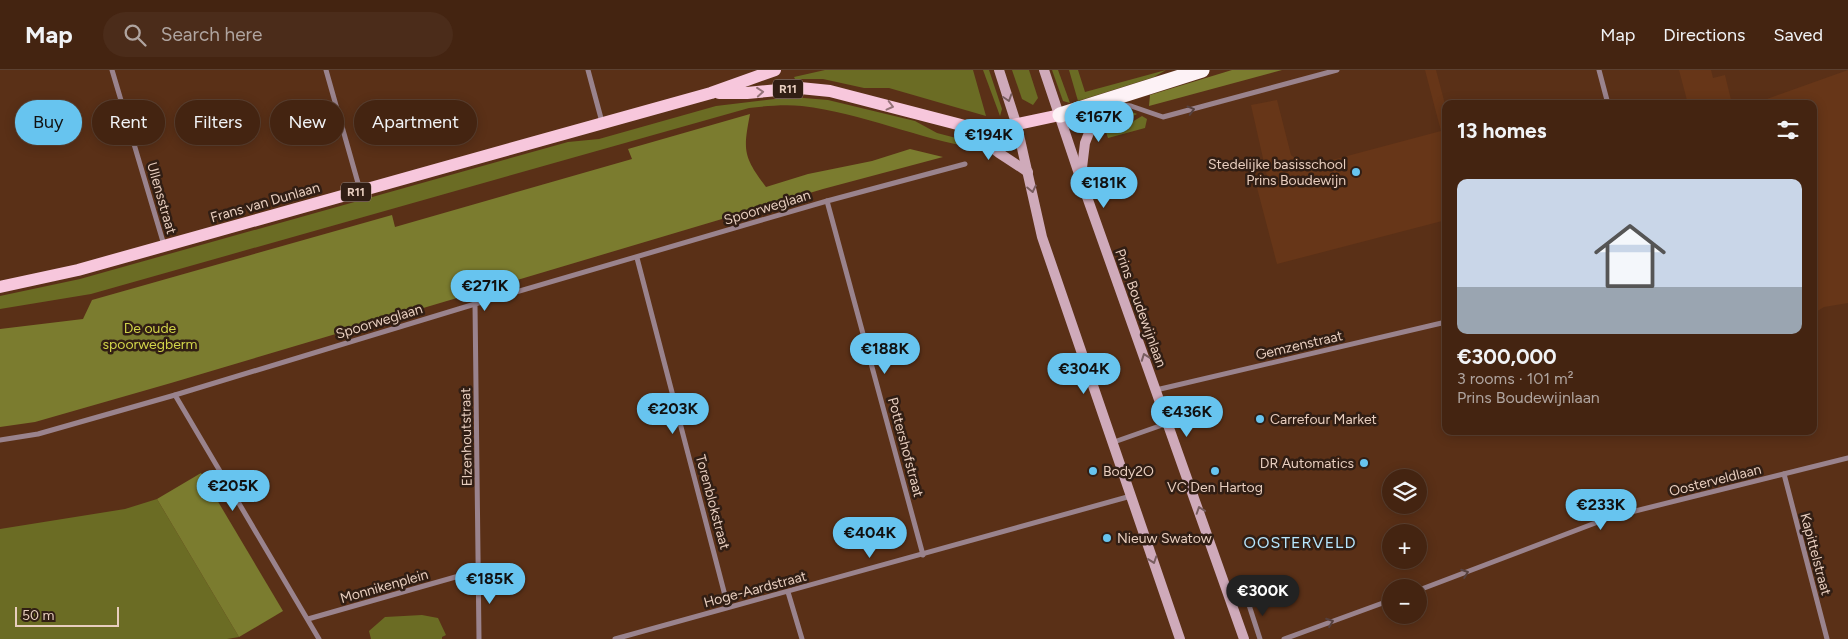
<!DOCTYPE html>
<meta charset="utf-8">
<style>
:root{--surface:#442411;--page:#4b2c1a;--text:#f1f3f6;--muted:#afa49f;--line:#5c4131;--accent:#67c4ef}
body{margin:0;font-family:Figtree,sans-serif;background:var(--page);color:var(--text);height:100vh;display:flex;flex-direction:column;font-size:19px;white-space:nowrap}
*{box-sizing:border-box;margin:0}
p{font-size:16px;color:var(--muted)}
.icon{flex:none;width:28px;height:28px;fill:none;stroke:currentColor;stroke-width:2;stroke-linecap:round;stroke-linejoin:round}
.map{position:relative;flex:1;overflow:hidden}
.panel{position:absolute;left:1442px;top:30px;width:375px;height:335px;display:flex;flex-direction:column;background:var(--surface);border-radius:10px;box-shadow:0 2px 12px #0003,0 0 0 1px var(--line)}
.panel>*{flex:none}
.banner{position:absolute;left:15px;top:30px;width:475px;height:45px;display:flex;gap:10px}
.controls{position:absolute;left:1382px;top:399px;display:grid;gap:10px}
.controls a{display:grid;place-items:center;width:45px;height:45px;border-radius:50%;background:var(--surface);box-shadow:0 2px 12px #0003,0 0 0 1px var(--line);font-size:25px}
.scale{position:absolute;left:15px;bottom:12px;width:104px;box-sizing:border-box;padding-left:5px;border:2px solid #e8cebf;border-top:0;font-size:14px;line-height:18px;white-space:nowrap;color:#e8cebf;-webkit-text-stroke:4px #311e14;paint-order:stroke}
.price{position:absolute;translate:-50% -42px;padding:0 11px;border-radius:18px;background:var(--accent);color:#111;font-size:16px;line-height:32px;filter:drop-shadow(0 1px 2px #0008)}
.price::after{content:'';position:absolute;left:50%;top:30px;width:15px;height:11px;margin-left:-8px;background:inherit;clip-path:polygon(0 0,100% 0,50% 100%)}
.price.on{background:#222;color:#fff}
ul{padding:0;list-style:none}
li{display:grid;align-content:center;gap:10px;height:265px;padding:0 15px}
li+li{border-top:1px solid var(--line)}
li span{display:grid;place-items:center;height:155px;border-radius:10px;color:#555}
li>.icon{margin-inline-start:auto}
span .icon{width:90px;height:90px;fill:#fffc;stroke-width:1}
li b{font-size:21px}
h2{display:flex;justify-content:space-between;align-items:center;height:60px;padding:0 15px;font-size:21px}
.pill{padding:0 18px;border-radius:22px;background:var(--surface);box-shadow:0 2px 12px #0003,0 0 0 1px var(--line);font-size:18px;line-height:45px}
.pill.on{background:var(--accent);color:#111}
header{display:flex;align-items:center;gap:30px;box-sizing:border-box;height:70px;padding:0 25px;background:var(--surface);border-bottom:1px solid var(--line)}
header strong{font-size:24px}
nav{display:flex;gap:28px;margin-inline-start:auto;font-size:18px}
.search{width:350px;height:45px;background:var(--page);display:flex;align-items:center;gap:12px;box-sizing:border-box;padding:0 18px;border-radius:28px;color:var(--muted);font-size:19px}
.map>svg:first-child{display:block}
.built{fill:#673618}
.green{fill:#6b6c24}
.forest{fill:#7b7c2f}
.lines{fill:none;stroke-linecap:round;stroke-linejoin:round}
.street{stroke:#9a838d;stroke-width:5}
.secondary{stroke:#cfaaba;stroke-width:10}
.primary{stroke:#f7c7dc;stroke-width:12}
.highway{stroke:#fdf2f6;stroke-width:15}
.oneway{stroke:#947278}
.oneway2{stroke:#785d5f}
.oneway3{stroke:#56413e}
.poi-dot{fill:#67c4ef;stroke:#311e14;stroke-width:2}
.labels{text-anchor:middle;stroke-width:5;stroke-linejoin:round;paint-order:stroke}
.shield{fill:#311e14;stroke:#b1998c;stroke-width:1}
.shield-label{font-size:12px;font-weight:bold;fill:#e8cebf}
.poi-label{font-size:14px;fill:#e8cebf;stroke:#311e14;text-anchor:start}
.street-label{font-size:14px;fill:#e8cebf;stroke:#311e14}
.park-label{font-size:14px;fill:#d2d54a;stroke:#311e14}
.quarter-label{font-size:16px;letter-spacing:1px;fill:#b6e6fe;stroke:#311e14}
</style>
<header>
<strong>Map</strong>
<div class="search"><svg class="icon" aria-label="search" viewBox="0 0 24 24"><circle cx="10" cy="10" r="6"/><path d="M15 15l6 6"/></svg>Search here</div>
<nav><a>Map</a><a>Directions</a><a>Saved</a></nav>
</header>
<div class="map">
<svg width="1848" height="569" viewBox="0 0 1848 569">
<rect width="100%" height="100%" fill="#5a3017"/>
<g class="built">
<path d="M1425 0H1436L1446 38V150L1277 194 1255 110 1267 106 1251 35 1277 30 1291 85 1306 97 1441 61Z"/>
<path d="M1679 0H1711L1713 8 1725 5 1732 34H1688Z"/>
<path d="M1848 0V233L1824 237 1814 243V34H1753Z"/>
</g>
<g class="green">
<path d="M825 0H973L986 46 889 18H864L823 9H795L794 7Z"/>
<path d="M983 0H989L1002 39 1000 46Z"/>
<path d="M1012 0H1029L1038 28 1033 35 1022 29Z"/>
<path d="M1052 0H1058L1070 33 1063 31Z"/>
<path d="M1069 0H1078L1085 22 1166 0 1154 7 1078 31Z"/>
<path d="M792 27 828 30 915 51 937 63 960 69 977 78C918 69 862 43 802 36 785 34 766 36 749 38L91 224 0 239V226L80 209 568 72 599 69 716 36Z"/>
<path d="M1130 41 1137 44 1123 51 1103 57 1106 48Z"/>
<path d="M1142 46 1147 49 1145 58 1108 68 1106 62 1127 55Z"/>
<path d="M157 429 239 567 227 569H0V459L125 439Z"/>
<path d="M422 545 438 548 446 565 442 567V569H371L369 561 385 547Z"/>
</g>
<g class="forest">
<path d="M1232 0H1282L1149 36 1150 25Z"/>
<path d="M750 44C743 81 743 86 766 117L808 104 872 91 910 79 943 87 823 119 171 313 35 352 0 357V259L83 249 92 230 392 145 395 157 632 89 628 79Z"/>
<path d="M201 403 283 541 239 567 157 429Z"/>
</g>
<g class="lines">
<g class="street">
<path d="M112 0 164 175"/>
<path d="M326 0 360 120"/>
<path d="M588 0 602 52"/>
<path d="M1599 0 1608 34"/>
<path d="M1113 34 1131 36 1163 47 1337 0"/>
<path d="M827 131 923 485"/>
<path d="M637 188 728 537"/>
<path d="M475 234 479 569"/>
<path d="M1156 320 1446 252"/>
<path d="M175 325 319 569"/>
<path d="M0 370 38 364 175 325 475 234 827 131 965 94"/>
<path d="M1114 372 1168 353"/>
<path d="M1784 404 1827 569"/>
<path d="M1419 520 1611 447 1848 388"/>
<path d="M788 522 802 569"/>
<path d="M1248 532 1260 569"/>
<path d="M308 549 480 500"/>
<path d="M615 569 1131 426"/>
<path d="M1284 569 1391 530"/>
</g>
<g class="secondary">
<path d="M999 0 1017 56 1042 167 1180 569"/>
<path d="M1044 0 1081 110 1244 569"/>
<path d="M965 56 999 83 1028 102"/>
<path d="M1081 106 1085 73 1101 32"/>
</g>
<g class="primary">
<path d="M719 23H747L800 18 830 21 965 56 994 59 1060 45"/>
<path d="M0 217 78 200 467 91 711 23 775 0"/>
</g>
<path class="highway" d="M1060 45 1202 0"/>
</g>
<defs><path id="oneway-chevron" d="M-2-3.5L2.5 0L-2 3.5" fill="none" stroke-width="1.6" stroke-linecap="round" stroke-linejoin="round" transform="scale(1.25)"/></defs>
<g class="oneway">
<use href="#oneway-chevron" transform="translate(760 22) rotate(-5)"/>
<use href="#oneway-chevron" transform="translate(890 36) rotate(14)"/>
</g>
<g class="oneway2">
<use href="#oneway-chevron" transform="translate(1008 28) rotate(72)"/>
<use href="#oneway-chevron" transform="translate(1032 119) rotate(78)"/>
<use href="#oneway-chevron" transform="translate(1145 287) rotate(-110)"/>
<use href="#oneway-chevron" transform="translate(1200 440) rotate(-109)"/>
<use href="#oneway-chevron" transform="translate(1153 490) rotate(71)"/>
</g>
<g class="oneway3">
<use href="#oneway-chevron" transform="translate(1191 40) rotate(-15)"/>
<use href="#oneway-chevron" transform="translate(1465 503) rotate(-20)"/>
<use href="#oneway-chevron" transform="translate(1330 552) rotate(-20)"/>
</g>
<g class="poi-dot">
<circle cx="1356" cy="102" r="5"/>
<circle cx="1260" cy="349" r="5"/>
<circle cx="1364" cy="393" r="5"/>
<circle cx="1093" cy="401" r="5"/>
<circle cx="1215" cy="401" r="5"/>
<circle cx="1107" cy="468" r="5"/>
</g>
<g class="labels">
<g class="shield">
<rect x="773" y="9.5" width="30" height="19" rx="4"/>
<rect x="341" y="112.5" width="30" height="19" rx="4"/>
</g>
<g class="shield-label">
<text x="788" y="23">R11</text>
<text x="356" y="126">R11</text>
</g>
<g class="poi-label">
<text x="1346" y="99" text-anchor="end">Stedelijke basisschool<tspan x="1346" dy="16">Prins Boudewijn</tspan></text>
<text x="1270" y="354">Carrefour Market</text>
<text x="1354" y="398" text-anchor="end">DR Automatics</text>
<text x="1103" y="406">Body2O</text>
<text x="1215" y="422" text-anchor="middle">VC Den Hartog</text>
<text x="1117" y="473">Nieuw Swatow</text>
</g>
<g class="street-label">
<text transform="translate(162 128) rotate(74)" y="5">Ullensstraat</text>
<text transform="translate(265 132) rotate(-16)" y="5">Frans van Dunlaan</text>
<text transform="translate(767 137) rotate(-17)" y="5">Spoorweglaan</text>
<text transform="translate(1141 238) rotate(70)" y="5">Prins Boudewijnlaan</text>
<text transform="translate(379 251) rotate(-17)" y="5">Spoorweglaan</text>
<text transform="translate(1299 275) rotate(-13)" y="5">Gemzenstraat</text>
<text transform="translate(466 367) rotate(-91)" y="5">Elzenhoutstraat</text>
<text transform="translate(906 377) rotate(75)" y="5">Pottershofstraat</text>
<text transform="translate(1715 410) rotate(-14)" y="5">Oosterveldlaan</text>
<text transform="translate(713 432) rotate(75)" y="5">Torenblokstraat</text>
<text transform="translate(1816 484) rotate(75)" y="5">Kapittelstraat</text>
<text transform="translate(384 516) rotate(-16)" y="5">Monnikenplein</text>
<text transform="translate(755 519) rotate(-15)" y="5">Hoge-Aardstraat</text>
</g>
<g class="park-label">
<text x="150" y="263">De oude<tspan x="150" dy="16">spoorwegberm</tspan></text>
</g>
<g class="quarter-label">
<text x="1300" y="478">OOSTERVELD</text>
</g>
</g>
</svg>
<div class="controls">
<a><svg class="icon" aria-label="layers" viewBox="0 0 24 24"><path d="M12 4l9 5-9 5-9-5zM3 14l9 5 9-5"/></svg></a>
<a>+</a>
<a>−</a>
</div>
<div class="scale">50 m</div>
<b class="price" style="left:1099px;top:73px">€167K</b>
<b class="price" style="left:989px;top:91px">€194K</b>
<b class="price" style="left:1104px;top:139px">€181K</b>
<b class="price" style="left:485px;top:242px">€271K</b>
<b class="price" style="left:885px;top:305px">€188K</b>
<b class="price" style="left:1084px;top:325px">€304K</b>
<b class="price" style="left:673px;top:365px">€203K</b>
<b class="price" style="left:1187px;top:368px">€436K</b>
<b class="price" style="left:233px;top:442px">€205K</b>
<b class="price" style="left:1601px;top:461px">€233K</b>
<b class="price" style="left:870px;top:489px">€404K</b>
<b class="price" style="left:490px;top:535px">€185K</b>
<b class="price on" style="left:1263px;top:547px">€300K</b>
<div class="banner">
<a class="pill on">Buy</a>
<a class="pill">Rent</a>
<a class="pill">Filters</a>
<a class="pill">New</a>
<a class="pill">Apartment</a>
</div>
<section class="panel">
<h2>13 homes<svg class="icon" aria-label="filters" viewBox="0 0 24 24"><path d="M4 7h16M4 17h16"/><circle cx="9" cy="7" r="2"/><circle cx="15" cy="17" r="2"/></svg></h2>
<ul>
<li><span style="background:linear-gradient(#c9d6e8 70%,#9aa5b1 0)"><svg class="icon" aria-label="home" viewBox="0 0 24 24"><path d="M3 11l9-7 9 7M6 9v11h12V9"/></svg></span><div><b>€300,000</b><p>3 rooms · 101 m²</p><p>Prins Boudewijnlaan</p></div></li>
</ul>
</section>
</div>
